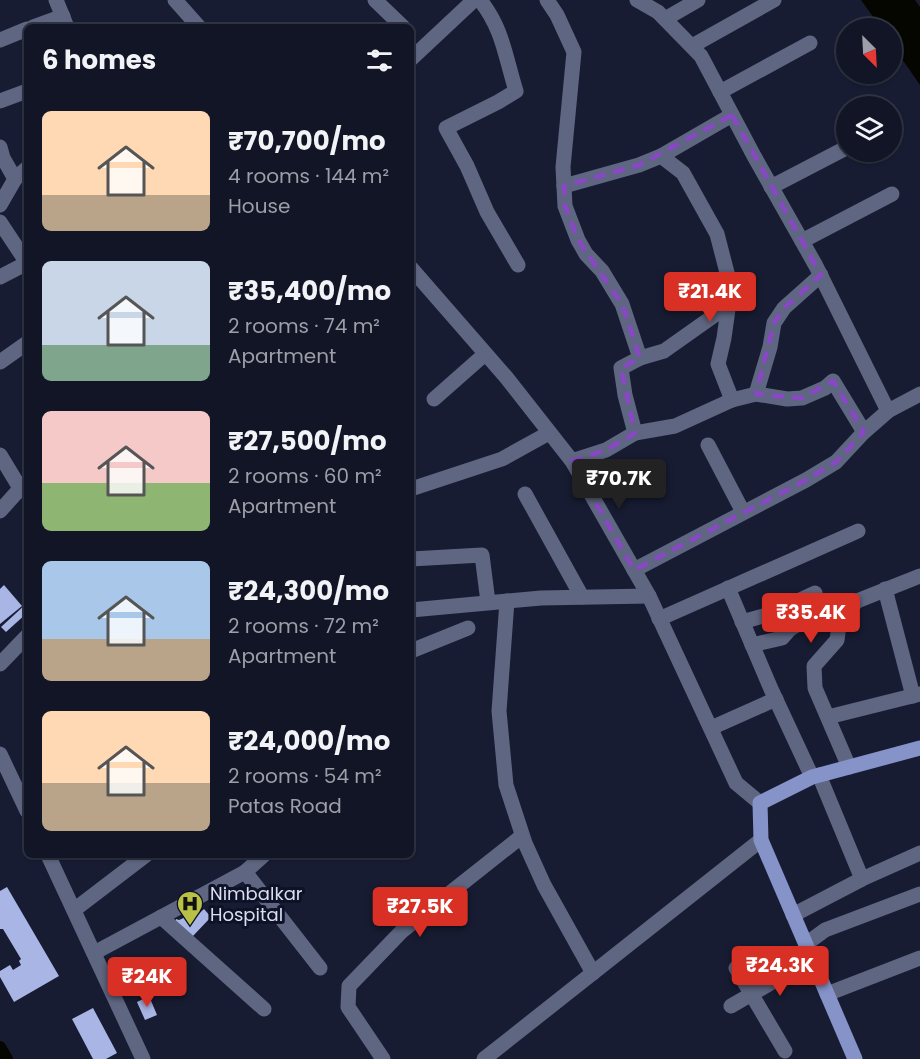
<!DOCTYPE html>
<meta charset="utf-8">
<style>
:root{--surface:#111526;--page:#1e2232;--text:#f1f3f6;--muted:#9c9fa7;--line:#303443;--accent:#d93025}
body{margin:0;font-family:Poppins,sans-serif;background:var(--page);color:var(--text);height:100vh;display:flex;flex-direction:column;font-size:22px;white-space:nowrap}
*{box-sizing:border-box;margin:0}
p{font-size:20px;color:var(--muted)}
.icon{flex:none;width:33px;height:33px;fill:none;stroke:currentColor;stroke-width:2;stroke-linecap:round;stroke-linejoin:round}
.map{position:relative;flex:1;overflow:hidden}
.panel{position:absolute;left:24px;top:24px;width:390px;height:834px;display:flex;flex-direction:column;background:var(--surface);border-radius:9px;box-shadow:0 2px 4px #0004,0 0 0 2px var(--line)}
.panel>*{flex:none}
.needle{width:39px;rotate:156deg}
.controls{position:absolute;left:836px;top:18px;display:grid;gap:12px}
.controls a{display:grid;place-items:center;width:66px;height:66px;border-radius:50%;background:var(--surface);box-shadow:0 2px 4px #0004,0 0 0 2px var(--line);font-size:30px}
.price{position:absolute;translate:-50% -51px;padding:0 14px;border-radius:6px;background:var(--accent);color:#fff;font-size:20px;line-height:39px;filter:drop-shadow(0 2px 3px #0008)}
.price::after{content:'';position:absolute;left:50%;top:36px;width:18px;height:14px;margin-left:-9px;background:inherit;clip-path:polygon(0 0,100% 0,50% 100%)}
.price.active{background:#222;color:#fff}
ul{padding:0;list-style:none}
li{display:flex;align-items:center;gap:18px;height:150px;padding:0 18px}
li span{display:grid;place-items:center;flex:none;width:168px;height:120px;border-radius:9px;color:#555}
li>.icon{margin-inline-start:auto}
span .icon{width:72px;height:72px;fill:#fffc;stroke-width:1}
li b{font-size:26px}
h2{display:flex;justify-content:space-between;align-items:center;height:72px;padding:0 18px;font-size:26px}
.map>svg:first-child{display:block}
.water{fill:#060600}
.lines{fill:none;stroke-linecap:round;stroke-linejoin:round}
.canal{stroke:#060600;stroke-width:12}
.building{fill:#a8b5e5}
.minor{stroke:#5f6681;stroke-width:15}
.major{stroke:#8593c8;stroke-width:15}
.marked{fill:none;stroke:#8947c6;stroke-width:4.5;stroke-dasharray:12 8;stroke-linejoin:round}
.labels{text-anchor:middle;stroke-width:6;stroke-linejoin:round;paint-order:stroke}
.poi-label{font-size:18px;fill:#dadfee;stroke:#0e1228;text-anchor:start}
</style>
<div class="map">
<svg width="920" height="1059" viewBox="0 0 920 1059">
<rect width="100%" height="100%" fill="#171c32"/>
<path class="water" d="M861 0H915L920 7V85L891 43V28H881Z"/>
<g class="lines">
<path class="canal" d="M0 1047 7 1059"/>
</g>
<g class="building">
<path d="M4 585 22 606 0 624V589Z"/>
<path d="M27 603V613L6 632 1 627Z"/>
<path d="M7 887 59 976 14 1002 0 977V971L10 965 13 970 21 965 19 961 21 959 3 929H0V891Z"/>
<path d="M204 909 211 917 193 936 175 925 176 919 179 920 188 916 192 920Z"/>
<path d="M149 996 157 1015 145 1020 137 1002Z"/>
<path d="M93 1008 117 1053 106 1059H93L72 1019Z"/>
</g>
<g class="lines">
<g class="minor">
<path d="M56 0 67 27"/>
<path d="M175 0 199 27"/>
<path d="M375 0 403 27"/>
<path d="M480 0C503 29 505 56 516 91L498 102 446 128 467 166 487 212 518 265"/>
<path d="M547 0 557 15 574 52 563 167 565 206 578 240 586 254 602 271 622 304 640 358 621 368 625 395 635 433 606 450 572 461"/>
<path d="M637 0 658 12 701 56 754 156 816 266 888 411"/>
<path d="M665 19 698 0"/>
<path d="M33 27 63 16"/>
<path d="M0 40 27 29"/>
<path d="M692 46 774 0"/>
<path d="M411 59 474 0"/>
<path d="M720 92 810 43"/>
<path d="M0 101 27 91"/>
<path d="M0 147 3 158 15 179"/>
<path d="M661 156 732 115"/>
<path d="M564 186 639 165 661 156 683 173 717 234 731 288 724 338 718 364 732 400"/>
<path d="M771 187 846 148"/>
<path d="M0 205 15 179 27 168"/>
<path d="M0 222 27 263"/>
<path d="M802 241 892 194"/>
<path d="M411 268 506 377 572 461 649 596 736 783 760 803"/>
<path d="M0 277 27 263"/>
<path d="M640 358 664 351 729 305"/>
<path d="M0 362 27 343"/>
<path d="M756 394 770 347 774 323 784 308 821 275"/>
<path d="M434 399 485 354"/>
<path d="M635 433 675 426 732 400 756 394 787 399 802 398 825 388 833 381 864 432"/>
<path d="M708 445 743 512"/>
<path d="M0 455 20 488 27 493"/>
<path d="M411 489 502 459 549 433"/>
<path d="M525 494 582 597"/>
<path d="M0 511 26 482"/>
<path d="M411 559 482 555 488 602"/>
<path d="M634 570 806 480 836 462 864 432 888 411 920 394"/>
<path d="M728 588 771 689 812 777"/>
<path d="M885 589 913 696"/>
<path d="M507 601 499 711 506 785 525 843 544 885 593 973"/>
<path d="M411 610 541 598 649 596"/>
<path d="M659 619 858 531"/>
<path d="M742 622 770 614 815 593"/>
<path d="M752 645 782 638 790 629 807 619H840"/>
<path d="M411 651 468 628"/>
<path d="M0 664 27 636"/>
<path d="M828 717 920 694"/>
<path d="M711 728 776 699"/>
<path d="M0 754 27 811"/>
<path d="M849 767 815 688 814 666 837 640 840 619 857 601 920 576"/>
<path d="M819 775 862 879"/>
<path d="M48 855 143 1059"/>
<path d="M245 872 320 968"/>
<path d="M74 910 146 855"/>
<path d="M793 915 862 879 920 853"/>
<path d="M161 917 264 1009"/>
<path d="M806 944 825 930 920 894"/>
<path d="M94 953 245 872 264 855"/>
<path d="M736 968 785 1051"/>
<path d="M827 994 920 958"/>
<path d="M731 1006 812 959"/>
<path d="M383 1059 348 1007 349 986 402 931 522 836"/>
<path d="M484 1059 761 840"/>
</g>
<path class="major" d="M855 1059 761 840 760 803 812 777 920 748"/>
</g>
<path class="marked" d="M732 115 821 275 784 308 774 323 756 394 802 398 833 381 864 432 836 462 806 480 634 570 572 461 606 450 635 433 621 368 640 358 622 304 578 240 565 206 564 186 639 165Z"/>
<defs>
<symbol id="hospital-pin" viewBox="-11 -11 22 30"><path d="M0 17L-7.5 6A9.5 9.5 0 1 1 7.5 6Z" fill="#b9c046" stroke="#0e1228"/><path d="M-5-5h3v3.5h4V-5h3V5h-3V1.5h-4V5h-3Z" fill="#111"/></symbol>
</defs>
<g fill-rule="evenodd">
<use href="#hospital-pin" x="175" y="889" width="30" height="40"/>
</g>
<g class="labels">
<g class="poi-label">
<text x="210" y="900">Nimbalkar<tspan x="210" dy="21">Hospital</tspan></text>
</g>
</g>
</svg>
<div class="controls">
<a><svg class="needle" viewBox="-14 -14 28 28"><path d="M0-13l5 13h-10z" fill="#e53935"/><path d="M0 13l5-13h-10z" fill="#9c9fa7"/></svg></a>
<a><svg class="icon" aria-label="layers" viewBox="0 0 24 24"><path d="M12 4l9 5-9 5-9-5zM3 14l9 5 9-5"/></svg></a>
</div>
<b class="price" style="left:710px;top:323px">₹21.4K</b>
<b class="price active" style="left:619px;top:510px">₹70.7K</b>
<b class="price" style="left:811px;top:644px">₹35.4K</b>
<b class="price" style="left:420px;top:938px">₹27.5K</b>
<b class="price" style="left:780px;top:997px">₹24.3K</b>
<b class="price" style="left:147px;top:1008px">₹24K</b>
<section class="panel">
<h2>6 homes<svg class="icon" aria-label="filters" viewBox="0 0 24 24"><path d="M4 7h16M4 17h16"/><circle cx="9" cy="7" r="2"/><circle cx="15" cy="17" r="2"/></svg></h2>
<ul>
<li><span style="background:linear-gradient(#ffd9b3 70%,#b9a48a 0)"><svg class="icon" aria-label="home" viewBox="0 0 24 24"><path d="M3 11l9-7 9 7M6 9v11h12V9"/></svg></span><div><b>₹70,700/mo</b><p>4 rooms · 144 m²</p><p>House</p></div></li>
<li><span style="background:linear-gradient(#c9d6e8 70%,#7fa58c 0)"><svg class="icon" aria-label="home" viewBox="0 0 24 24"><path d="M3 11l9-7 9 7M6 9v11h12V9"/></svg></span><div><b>₹35,400/mo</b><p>2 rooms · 74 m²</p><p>Apartment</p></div></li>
<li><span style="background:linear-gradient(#f6c9c9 60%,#8fb573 0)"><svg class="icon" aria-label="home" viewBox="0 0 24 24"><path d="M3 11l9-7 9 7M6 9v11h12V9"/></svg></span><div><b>₹27,500/mo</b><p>2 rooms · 60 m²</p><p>Apartment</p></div></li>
<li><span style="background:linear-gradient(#a9c7e8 65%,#b9a48a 0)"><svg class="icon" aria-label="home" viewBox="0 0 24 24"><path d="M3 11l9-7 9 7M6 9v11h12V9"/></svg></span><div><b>₹24,300/mo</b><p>2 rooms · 72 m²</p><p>Apartment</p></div></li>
<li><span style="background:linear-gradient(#ffd9b3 60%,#b9a48a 0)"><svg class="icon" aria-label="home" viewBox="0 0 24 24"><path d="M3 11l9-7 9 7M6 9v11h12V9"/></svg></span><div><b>₹24,000/mo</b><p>2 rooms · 54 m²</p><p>Patas Road</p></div></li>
</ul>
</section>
</div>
